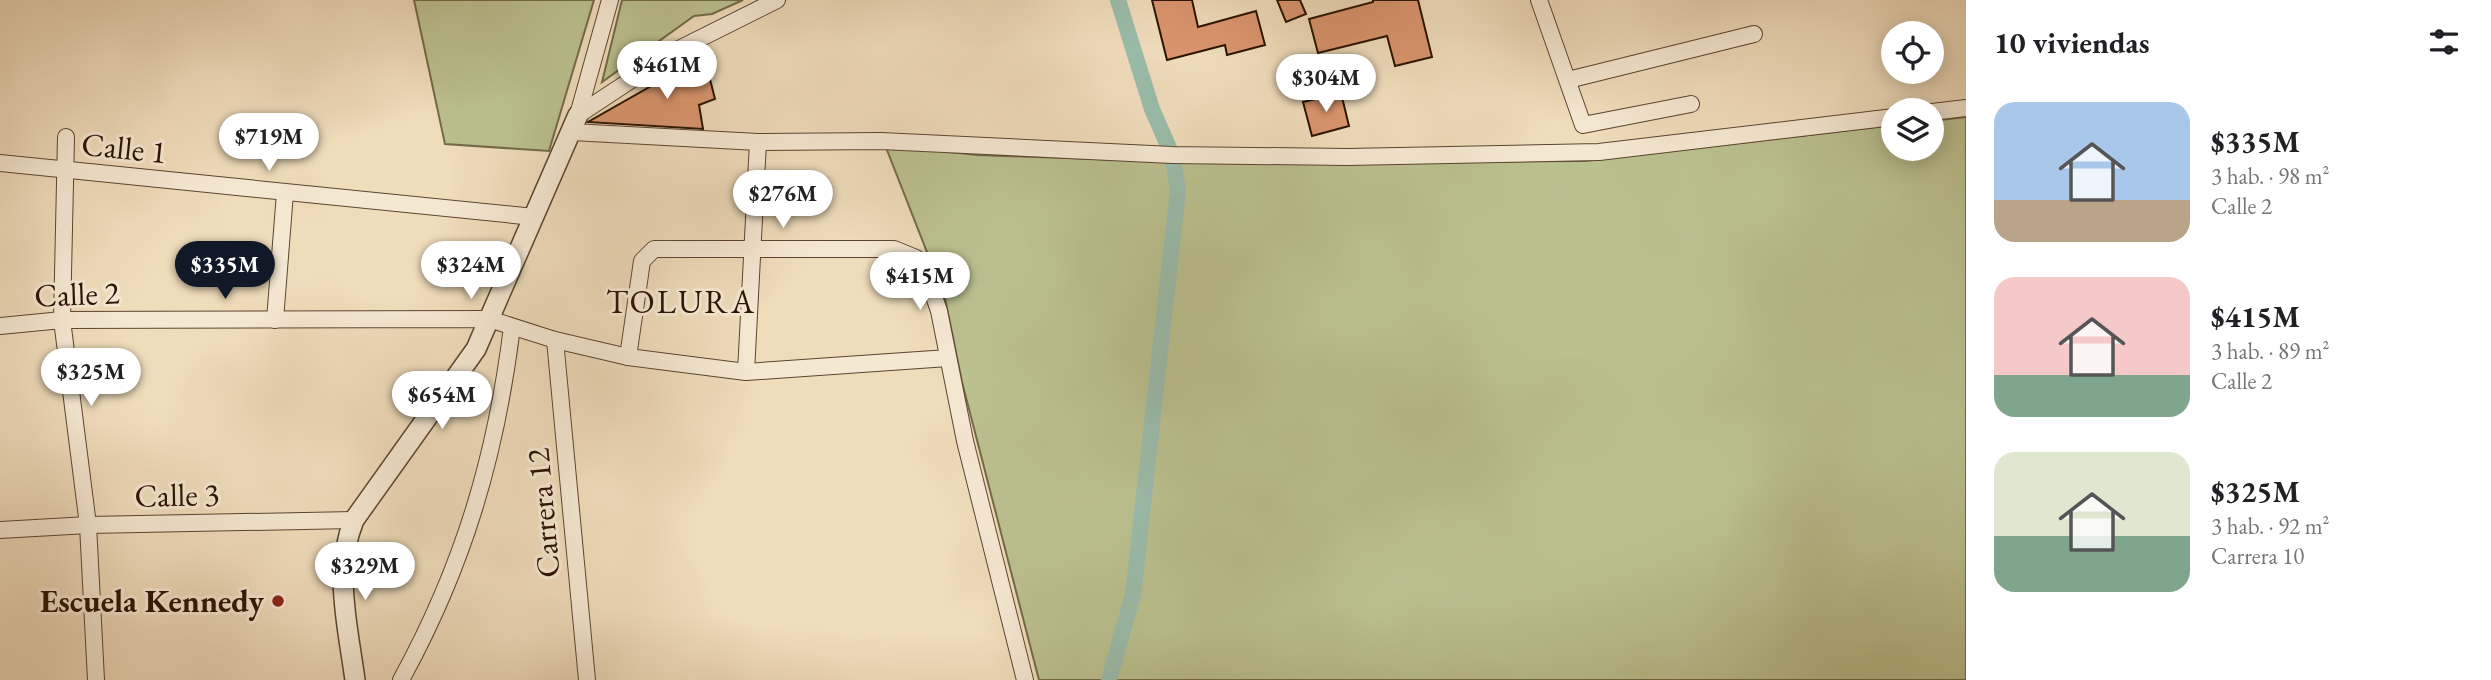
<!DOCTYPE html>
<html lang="es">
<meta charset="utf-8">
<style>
:root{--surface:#fff;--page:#f2f2f2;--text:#202124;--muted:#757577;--accent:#111827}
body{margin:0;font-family:"EB Garamond",serif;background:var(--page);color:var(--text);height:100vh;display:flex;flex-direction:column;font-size:26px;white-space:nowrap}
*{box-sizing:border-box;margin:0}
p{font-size:23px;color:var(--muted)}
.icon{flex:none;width:38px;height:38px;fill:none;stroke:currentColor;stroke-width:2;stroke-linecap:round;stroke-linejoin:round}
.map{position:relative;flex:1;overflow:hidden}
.side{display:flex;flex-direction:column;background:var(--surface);width:525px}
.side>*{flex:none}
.controls{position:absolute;left:1881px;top:21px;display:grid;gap:14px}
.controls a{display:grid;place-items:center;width:63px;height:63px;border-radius:50%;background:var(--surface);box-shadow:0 4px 18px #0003;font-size:35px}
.price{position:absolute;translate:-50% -60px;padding:0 16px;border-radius:24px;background:#fff;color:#222;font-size:23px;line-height:46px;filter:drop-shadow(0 2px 4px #0008)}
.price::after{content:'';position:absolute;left:50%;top:42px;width:21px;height:16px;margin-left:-10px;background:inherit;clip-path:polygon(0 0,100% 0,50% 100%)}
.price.on{background:var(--accent);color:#fff}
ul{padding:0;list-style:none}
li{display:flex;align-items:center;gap:21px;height:175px;padding:0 28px}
li span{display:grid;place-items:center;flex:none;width:196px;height:140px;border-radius:21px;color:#555}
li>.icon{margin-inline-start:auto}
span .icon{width:84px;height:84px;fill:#fffc;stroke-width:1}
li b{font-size:30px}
h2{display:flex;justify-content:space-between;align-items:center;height:84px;padding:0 28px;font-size:30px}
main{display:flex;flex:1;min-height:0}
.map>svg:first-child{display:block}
.green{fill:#bbc08f;stroke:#736a48;stroke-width:2}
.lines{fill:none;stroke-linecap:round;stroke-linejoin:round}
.canal{stroke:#9abcab;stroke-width:16}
.building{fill:#da956e;stroke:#2b1302;stroke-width:2}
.minor-casing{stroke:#5c4530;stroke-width:18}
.tertiary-casing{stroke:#5c4530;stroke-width:22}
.minor{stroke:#f5e8d3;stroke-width:16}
.tertiary{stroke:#f5e8d3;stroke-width:19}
.poi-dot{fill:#8f2418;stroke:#f5e8d3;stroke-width:2.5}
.labels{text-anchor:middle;stroke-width:6;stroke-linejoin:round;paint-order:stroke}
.street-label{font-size:32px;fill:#2b1302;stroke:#f5e8d3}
.poi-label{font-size:32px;font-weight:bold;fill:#2b1302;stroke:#f5e8d3;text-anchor:end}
.neighbourhood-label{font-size:33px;letter-spacing:2px;fill:#2b1302;stroke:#f5e8d3}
</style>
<main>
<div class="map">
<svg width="1966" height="680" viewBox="0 0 1966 680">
<rect width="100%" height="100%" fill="#efdcbb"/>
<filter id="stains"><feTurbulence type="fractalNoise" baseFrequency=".00286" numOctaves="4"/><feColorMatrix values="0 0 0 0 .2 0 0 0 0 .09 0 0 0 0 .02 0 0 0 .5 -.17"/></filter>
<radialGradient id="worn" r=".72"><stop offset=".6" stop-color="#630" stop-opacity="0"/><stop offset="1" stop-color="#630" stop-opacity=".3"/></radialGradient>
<g class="green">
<path d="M414 0H594L549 151 445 144Z"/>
<path d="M622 0H743L712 14 694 16 602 82Z"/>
<path d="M1966 117V680H1039L962 382 945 298 885 145 977 155 1213 163 1585 161 1893 125 1894 149H1932V121Z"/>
</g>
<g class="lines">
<path class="canal" d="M1109 680 1133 595 1178 190 1172 155 1152 109 1118 0"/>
</g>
<g class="building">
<path d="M1152 0H1192L1198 27 1256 11 1265 45 1227 55 1225 45 1167 60Z"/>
<path d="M1277 0H1300L1306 14 1286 22Z"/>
<path d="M1373 0H1418L1432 57 1395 66 1387 36 1318 53 1309 19 1373 2Z"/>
<path d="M704 56 715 99 699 105 703 129 588 122Z"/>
<path d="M1341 93 1349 126 1312 136 1303 102Z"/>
</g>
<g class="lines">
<defs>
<g id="minor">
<path d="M1539 0 1583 125 1691 104"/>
<path d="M1568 80 1754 34"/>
<path d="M1932 112 1966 108"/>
<path d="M578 115 675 51 777 0"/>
<path d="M578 115 610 0"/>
<path d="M572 132 758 142 881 141 1172 155 1347 157 1599 152 1894 117"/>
<path d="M66 137 62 320 88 525 96 680"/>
<path d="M0 163 534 217"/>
<path d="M275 320 285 193"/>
<path d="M0 326 62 320 489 319 555 340 628 357 746 372 948 358"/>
<path d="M555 340 587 680"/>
<path d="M628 357 642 261 654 249H894L916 258 929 282 939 311 965 441 1025 680"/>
<path d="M746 372 758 142"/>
<path d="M0 530 88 525 354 520"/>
<path d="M401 680C464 565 496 456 512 327"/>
</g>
<path id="tertiary" d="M355 680C348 627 333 571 354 520L476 349 578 115"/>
</defs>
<use href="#minor" class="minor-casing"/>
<use href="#tertiary" class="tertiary-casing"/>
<use href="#minor" class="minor"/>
<use href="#tertiary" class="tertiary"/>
</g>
<circle class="poi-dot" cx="278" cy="601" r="7"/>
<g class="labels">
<g class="street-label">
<text transform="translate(124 148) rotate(6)" y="11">Calle 1</text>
<text transform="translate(77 294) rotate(-2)" y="11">Calle 2</text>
<text transform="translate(177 495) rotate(-1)" y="11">Calle 3</text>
<text transform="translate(543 513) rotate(-95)" y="11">Carrera 12</text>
</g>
<g class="poi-label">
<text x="264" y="612">Escuela Kennedy</text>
</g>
<g class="neighbourhood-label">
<text x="681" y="313">TOLURA</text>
</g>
</g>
<rect width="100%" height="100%" filter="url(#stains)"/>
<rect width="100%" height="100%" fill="url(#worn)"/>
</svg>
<div class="controls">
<a><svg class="icon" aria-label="locate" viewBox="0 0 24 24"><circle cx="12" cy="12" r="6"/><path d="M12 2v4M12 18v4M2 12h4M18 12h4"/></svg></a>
<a><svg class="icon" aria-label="layers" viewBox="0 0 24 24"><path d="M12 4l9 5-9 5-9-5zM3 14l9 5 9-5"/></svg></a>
</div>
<b class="price" style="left:667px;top:101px">$461M</b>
<b class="price" style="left:1326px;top:114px">$304M</b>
<b class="price" style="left:269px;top:173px">$719M</b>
<b class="price" style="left:783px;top:230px">$276M</b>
<b class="price on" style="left:225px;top:301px">$335M</b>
<b class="price" style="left:471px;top:301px">$324M</b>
<b class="price" style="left:920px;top:312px">$415M</b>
<b class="price" style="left:91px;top:408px">$325M</b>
<b class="price" style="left:442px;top:431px">$654M</b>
<b class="price" style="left:365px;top:602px">$329M</b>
</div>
<section class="side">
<h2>10 viviendas<svg class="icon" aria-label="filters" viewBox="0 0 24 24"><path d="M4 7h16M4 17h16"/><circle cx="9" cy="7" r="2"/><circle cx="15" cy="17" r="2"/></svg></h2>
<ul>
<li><span style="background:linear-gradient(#a9c7e8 70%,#b9a48a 0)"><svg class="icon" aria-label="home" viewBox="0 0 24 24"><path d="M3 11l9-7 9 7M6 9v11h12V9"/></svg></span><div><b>$335M</b><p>3 hab. · 98 m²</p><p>Calle 2</p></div></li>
<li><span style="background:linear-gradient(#f6c9c9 70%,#7fa58c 0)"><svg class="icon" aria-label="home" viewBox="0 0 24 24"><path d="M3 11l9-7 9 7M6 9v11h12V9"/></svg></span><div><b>$415M</b><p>3 hab. · 89 m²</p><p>Calle 2</p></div></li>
<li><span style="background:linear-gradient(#dfe7d0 60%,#7fa58c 0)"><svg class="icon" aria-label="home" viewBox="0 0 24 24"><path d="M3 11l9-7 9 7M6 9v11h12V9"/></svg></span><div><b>$325M</b><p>3 hab. · 92 m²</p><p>Carrera 10</p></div></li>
</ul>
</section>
</main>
